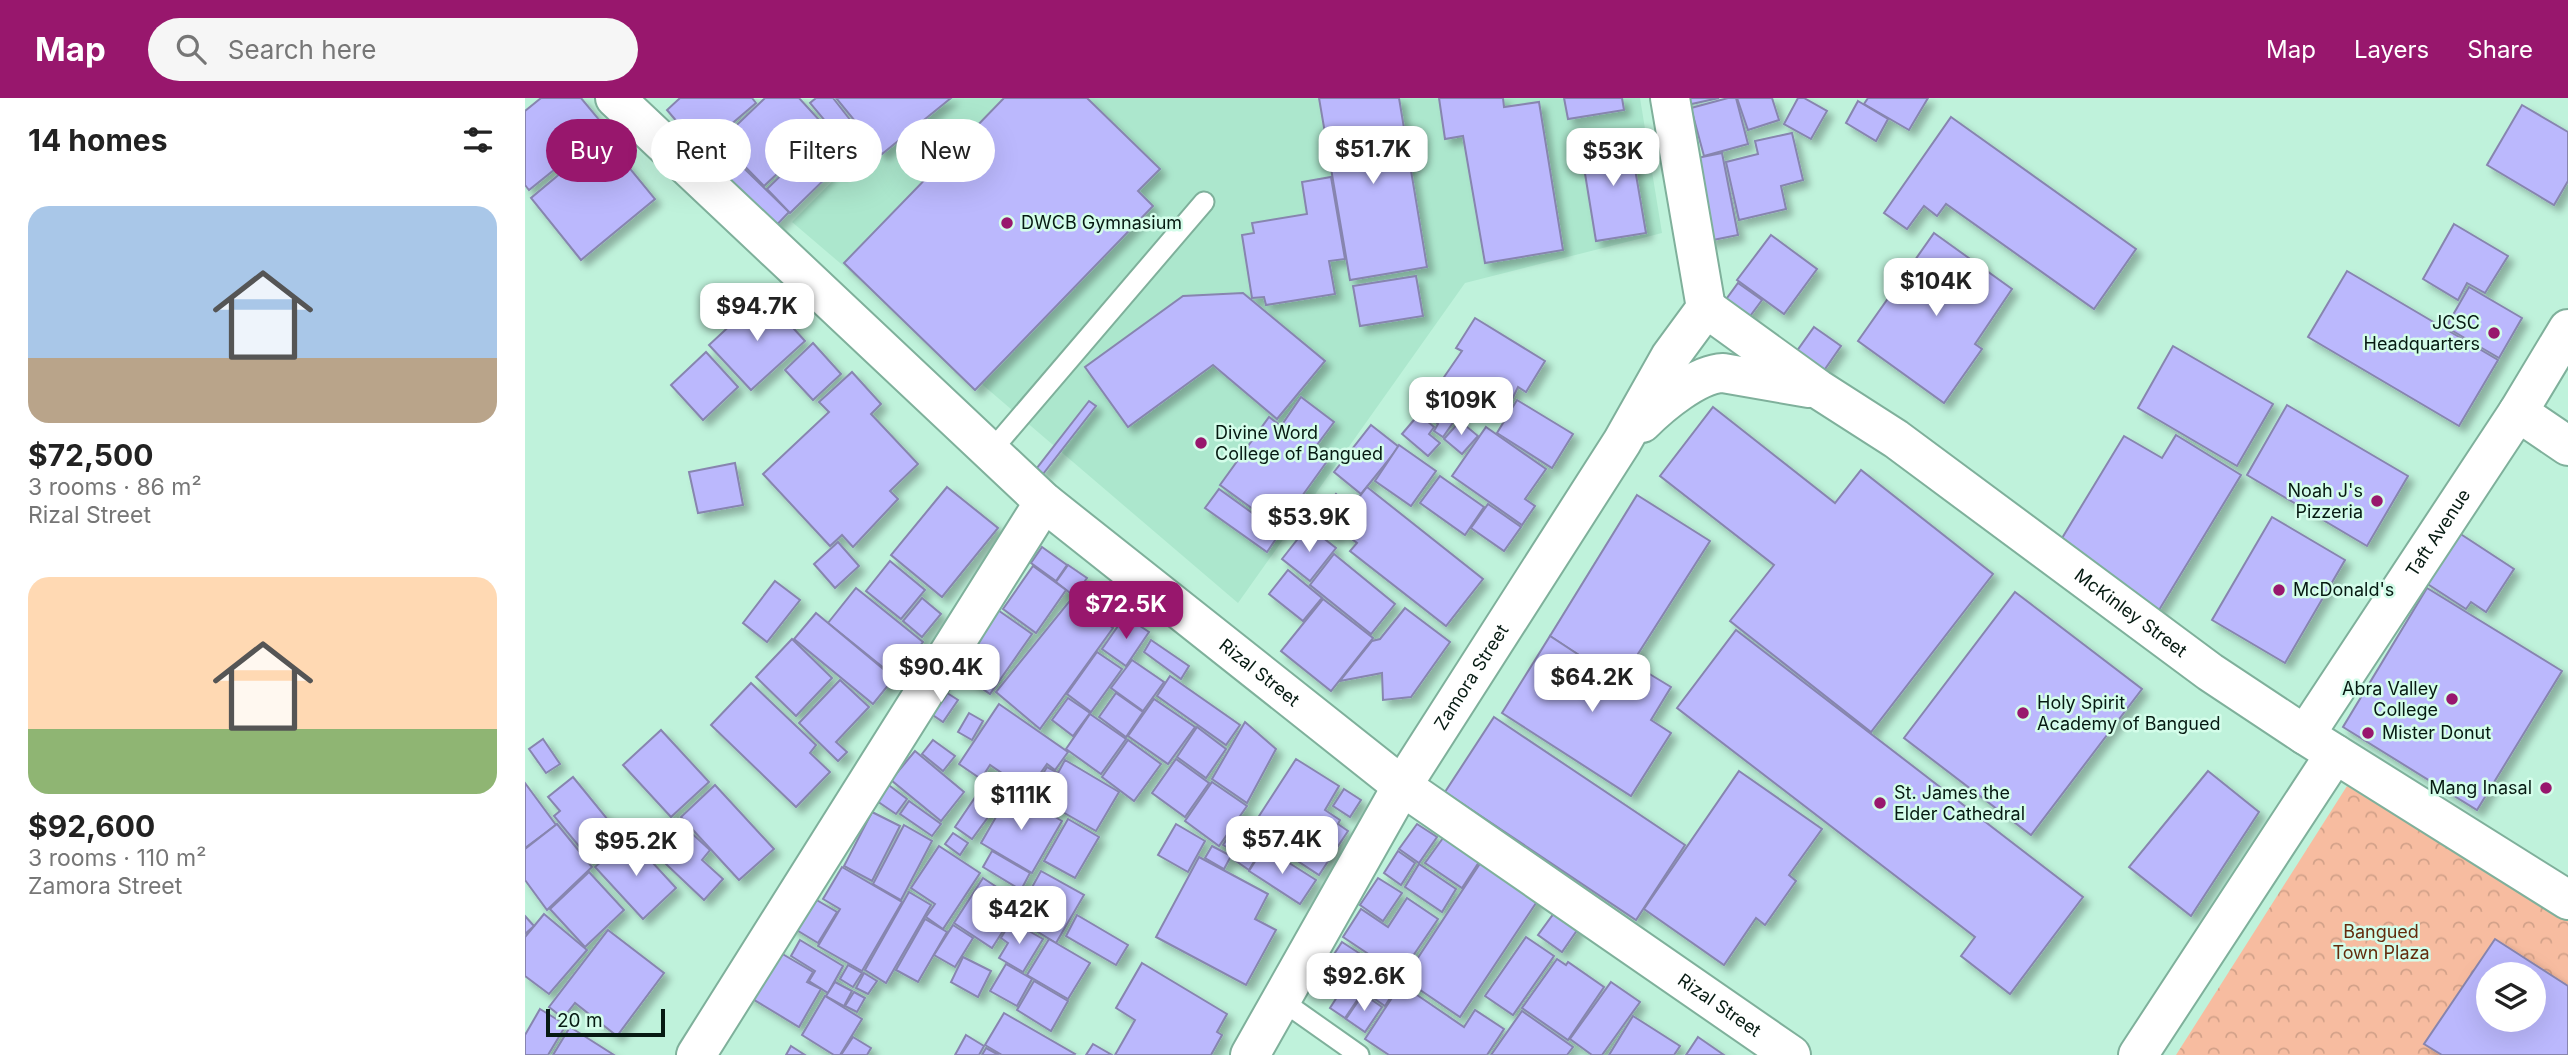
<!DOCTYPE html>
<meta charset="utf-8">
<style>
:root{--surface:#fff;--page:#f6f6f6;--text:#222;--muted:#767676;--accent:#98176d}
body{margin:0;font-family:Inter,sans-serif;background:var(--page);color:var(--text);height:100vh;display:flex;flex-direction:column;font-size:26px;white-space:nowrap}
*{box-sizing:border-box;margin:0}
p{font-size:23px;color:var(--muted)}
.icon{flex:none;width:38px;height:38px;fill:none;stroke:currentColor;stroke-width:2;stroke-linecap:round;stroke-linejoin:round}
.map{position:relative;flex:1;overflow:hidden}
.panel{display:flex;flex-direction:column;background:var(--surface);width:525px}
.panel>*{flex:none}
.banner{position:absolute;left:21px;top:21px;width:665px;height:63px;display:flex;gap:14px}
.fabs{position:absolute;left:1951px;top:864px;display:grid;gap:14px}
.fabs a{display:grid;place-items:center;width:70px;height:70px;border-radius:50%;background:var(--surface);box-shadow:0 7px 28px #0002;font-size:35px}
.scale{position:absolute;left:21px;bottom:18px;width:119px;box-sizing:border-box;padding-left:7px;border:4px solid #061a12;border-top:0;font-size:19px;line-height:24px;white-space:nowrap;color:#061a12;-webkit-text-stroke:5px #d4fdea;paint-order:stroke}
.price{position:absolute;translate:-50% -60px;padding:0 16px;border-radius:14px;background:#fff;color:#222;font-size:23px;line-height:46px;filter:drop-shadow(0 2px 4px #0008)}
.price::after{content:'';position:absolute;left:50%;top:42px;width:21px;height:16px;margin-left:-10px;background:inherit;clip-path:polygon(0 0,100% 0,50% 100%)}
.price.active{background:var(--accent);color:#fff}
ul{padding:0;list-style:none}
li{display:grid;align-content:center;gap:14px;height:371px;padding:0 28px}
li span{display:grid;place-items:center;height:217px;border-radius:21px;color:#555}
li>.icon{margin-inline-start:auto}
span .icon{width:126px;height:126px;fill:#fffc;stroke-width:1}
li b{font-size:30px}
h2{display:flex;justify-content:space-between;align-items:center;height:84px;padding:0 28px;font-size:30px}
.chip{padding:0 24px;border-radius:32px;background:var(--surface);box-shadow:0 7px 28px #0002;font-size:24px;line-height:63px}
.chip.active{background:var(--accent);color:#fff}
header{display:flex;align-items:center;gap:42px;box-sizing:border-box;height:98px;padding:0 35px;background:var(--accent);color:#fff}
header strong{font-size:33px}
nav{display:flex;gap:38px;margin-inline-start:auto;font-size:24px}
.search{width:490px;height:63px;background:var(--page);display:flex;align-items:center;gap:18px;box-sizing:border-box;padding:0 24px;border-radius:38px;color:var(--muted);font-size:26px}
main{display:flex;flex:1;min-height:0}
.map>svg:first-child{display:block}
.built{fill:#ace7cd}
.park{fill:url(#park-crowns);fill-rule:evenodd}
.building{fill:#bbb8fd;stroke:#8785af;stroke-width:2;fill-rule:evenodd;filter:url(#shadow)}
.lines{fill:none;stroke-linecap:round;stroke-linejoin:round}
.lane-casing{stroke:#7fb09b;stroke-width:23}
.street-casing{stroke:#7fb09b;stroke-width:42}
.secondary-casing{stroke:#7fb09b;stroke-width:42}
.lane{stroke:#fff;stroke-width:19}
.street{stroke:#fff;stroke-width:38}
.secondary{stroke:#fff;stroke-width:38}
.poi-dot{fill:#98176d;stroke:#d4fdea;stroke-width:2.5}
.labels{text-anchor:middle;stroke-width:5;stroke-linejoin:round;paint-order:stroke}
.poi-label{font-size:18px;fill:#061a12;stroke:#d4fdea;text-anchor:start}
.street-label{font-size:18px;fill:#061a12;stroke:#d4fdea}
.park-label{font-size:18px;fill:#632c0d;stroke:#d4fdea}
</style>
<header>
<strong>Map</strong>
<div class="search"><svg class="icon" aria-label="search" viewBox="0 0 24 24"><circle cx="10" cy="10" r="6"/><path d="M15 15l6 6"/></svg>Search here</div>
<nav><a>Map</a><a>Layers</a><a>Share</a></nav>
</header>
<main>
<section class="panel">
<h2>14 homes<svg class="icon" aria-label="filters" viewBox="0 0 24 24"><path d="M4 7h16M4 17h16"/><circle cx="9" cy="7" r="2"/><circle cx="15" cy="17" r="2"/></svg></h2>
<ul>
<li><span style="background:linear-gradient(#a9c7e8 70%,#b9a48a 0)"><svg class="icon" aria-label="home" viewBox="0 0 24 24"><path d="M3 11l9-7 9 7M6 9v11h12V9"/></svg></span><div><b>$72,500</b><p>3 rooms · 86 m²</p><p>Rizal Street</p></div></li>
<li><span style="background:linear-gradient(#ffd9b3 70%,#8fb573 0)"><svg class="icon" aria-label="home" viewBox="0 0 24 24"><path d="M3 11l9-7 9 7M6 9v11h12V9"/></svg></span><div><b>$92,600</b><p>3 rooms · 110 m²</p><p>Zamora Street</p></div></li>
</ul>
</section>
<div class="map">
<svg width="2043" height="957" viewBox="0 0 2043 957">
<defs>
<pattern id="park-crowns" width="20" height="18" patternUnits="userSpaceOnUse" patternTransform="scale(1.75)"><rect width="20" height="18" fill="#f7bca0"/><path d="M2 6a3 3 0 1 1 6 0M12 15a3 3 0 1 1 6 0" fill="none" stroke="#d2a189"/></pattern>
<filter id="shadow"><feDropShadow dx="6" dy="6" stdDeviation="3.5" flood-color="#0004"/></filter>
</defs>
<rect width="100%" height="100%" fill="#bff2db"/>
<path class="built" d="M390 0H1115L1137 135 940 185 713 505 267 124Z"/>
<path class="park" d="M1822 688 2043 822V957H1651ZM1964 877H2009V922H1964Z"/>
<g class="building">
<path d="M16 0H56L81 30 4 92 0 87V13Z"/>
<path d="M155 0H227L231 5 176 52 142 12Z"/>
<path d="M240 0H274L308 37 290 54 283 47 239 88 195 43Z"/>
<path d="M291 0H308L326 23 311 36 285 5Z"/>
<path d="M311 0H426L357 56Z"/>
<path d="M479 0H562L635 71 613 93 628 108 450 292 319 165Z"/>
<path d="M794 0H874L902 169 825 182Z"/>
<path d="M914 0H978L979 9 1014 4 1038 152 960 165 938 38 920 41Z"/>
<path d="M1039 0H1097L1099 12 1043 21Z"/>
<path d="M1160 0H1194L1162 7Z"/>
<path d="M1203 0H1211L1223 46 1179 58 1166 10Z"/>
<path d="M1212 0H1247L1254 22 1223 32Z"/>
<path d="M1273 0H1279L1302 13 1286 41 1259 26Z"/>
<path d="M1343 0H1403L1384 32 1339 6Z"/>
<path d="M1333 3 1363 21 1351 43 1321 25Z"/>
<path d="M1997 7 2043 34V83L2029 107 1962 67Z"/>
<path d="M1426 19 1611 151 1569 211 1421 106 1412 118 1399 108 1382 131 1359 115Z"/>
<path d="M328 25 345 46 330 59 313 37Z"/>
<path d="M1267 35 1278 82 1256 88 1261 111 1214 122 1201 64 1233 56 1230 43Z"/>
<path d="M1104 36 1121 135 1071 143 1055 45Z"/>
<path d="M79 39 130 101 56 162 6 100Z"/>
<path d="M312 41 329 63 314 75 296 54Z"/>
<path d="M192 44 264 114 245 134 172 64Z"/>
<path d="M284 50 307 74 265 115 242 91Z"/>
<path d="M1197 55 1213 137 1183 143 1167 61Z"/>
<path d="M806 79 820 161 804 163 810 196 741 207 739 199 727 200 717 137 729 135 727 125 782 116 777 84Z"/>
<path d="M1929 126 1983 158 1960 195 1942 185 1933 202 1898 181Z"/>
<path d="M1409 135 1487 191 1450 246 1457 251 1419 305 1333 243Z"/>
<path d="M1246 137 1292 171 1259 216 1212 182Z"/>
<path d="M1822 173 1973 262 1934 328 1783 239Z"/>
<path d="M891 178 898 218 835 228 828 188Z"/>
<path d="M1213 185 1237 202 1217 229 1194 211Z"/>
<path d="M1944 189 1997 220 1974 260 1921 229Z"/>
<path d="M718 195 800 263 752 321 688 267 603 329 560 269 658 198Z"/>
<path d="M238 197 280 243 226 292 184 247Z"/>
<path d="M950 220 1020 263 1001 294 993 289 982 312 956 300 960 291 954 287 918 339 909 333 913 326 897 311 937 253 931 250Z"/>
<path d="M1289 229 1316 248 1291 284 1264 264Z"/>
<path d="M288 245 316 276 288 302 260 272Z"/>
<path d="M1648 248 1748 306 1712 368 1613 310Z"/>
<path d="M181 254 213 289 178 322 146 287Z"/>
<path d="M327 274 356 306 346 316 393 366 365 393 373 401 328 449 317 437 305 448 238 376 304 314 294 304Z"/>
<path d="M776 299 809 324 789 351 803 362 754 430 695 387 744 319 756 328Z"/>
<path d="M992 302 1048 336 1027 370 972 335Z"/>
<path d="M564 303 571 308 518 376 512 370Z"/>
<path d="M1762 307 1883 378 1842 448 1722 377Z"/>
<path d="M1188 309 1310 405 1336 372 1468 476 1346 634 1205 523 1249 467 1135 378Z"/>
<path d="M894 316 909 329 904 336 915 345 903 358 877 336Z"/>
<path d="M935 323 953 338 937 356 919 341Z"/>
<path d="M846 327 874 349 836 396 809 374Z"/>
<path d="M961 329 1021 371 1000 401 1010 408 997 427 927 378Z"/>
<path d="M1651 337 1716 377 1631 517 1528 455 1599 338 1637 360Z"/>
<path d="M874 347 911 373 886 408 850 383Z"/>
<path d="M210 365 218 407 173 415 164 374Z"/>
<path d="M915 378 959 409 940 437 895 405Z"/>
<path d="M422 389 473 430 417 499 366 457Z"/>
<path d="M842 389 958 481 921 528 825 453 832 445 819 435 825 427 817 421Z"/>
<path d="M694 391 755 435 742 454 680 410Z"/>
<path d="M811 396 825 408 814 423 820 428 810 440 789 423Z"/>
<path d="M1112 397 1185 443 1095 584 1025 538Z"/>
<path d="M963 406 996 429 979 453 946 430Z"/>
<path d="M1747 419 1820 462 1760 565 1687 522Z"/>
<path d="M783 428 811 450 785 483 757 461Z"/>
<path d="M1931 433 1989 471 1961 514 1946 504 1941 511 1898 483Z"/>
<path d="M313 444 334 468 310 490 289 466Z"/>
<path d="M517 449 542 467 531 483 506 465Z"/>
<path d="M809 456 870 506 846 536 785 487Z"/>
<path d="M365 463 400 492 376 521 341 493Z"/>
<path d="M543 467 562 480 549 498 531 484Z"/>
<path d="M508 468 541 492 511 535 478 511Z"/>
<path d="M763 472 797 500 778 523 744 496Z"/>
<path d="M250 483 275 502 242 544 218 525Z"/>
<path d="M331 490 398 544 370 579 303 525Z"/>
<path d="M1902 490 2037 573 1952 712 1818 629Z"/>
<path d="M1490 494 1617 591 1506 737 1379 640Z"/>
<path d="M397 500 416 516 397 539 378 523Z"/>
<path d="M547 500 588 530 515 631 471 594Z"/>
<path d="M798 501 848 540 806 593 756 553Z"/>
<path d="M470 510 507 536 465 596 428 570Z"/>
<path d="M880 510 925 544 886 599 858 602 857 575 815 583 847 543 855 541Z"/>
<path d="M291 515 369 580 348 606 269 541Z"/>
<path d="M600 518 624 534 601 568 577 551Z"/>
<path d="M1211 532 1558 799 1485 896 1436 858 1450 839 1152 610Z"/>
<path d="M1025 538 1095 584 1108 566 1146 589 1126 622 1146 635 1106 698 977 615Z"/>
<path d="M267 541 307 580 271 618 231 579Z"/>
<path d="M626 542 664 568 656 581 619 554Z"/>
<path d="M572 554 597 571 566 614 542 596Z"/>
<path d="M607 562 639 584 618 613 586 590Z"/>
<path d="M645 578 715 627 701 647 632 598Z"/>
<path d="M315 582 344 609 311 644 322 654 313 663 274 625Z"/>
<path d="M226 585 291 647 285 655 305 674 271 709 186 627Z"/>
<path d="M413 589 433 602 418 624 399 611Z"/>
<path d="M591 595 618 614 601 639 574 619Z"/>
<path d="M543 600 565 615 548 638 527 622Z"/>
<path d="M629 601 670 629 643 666 603 638Z"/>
<path d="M474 606 543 654 530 672 522 666 503 693 465 667 456 681 434 666Z"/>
<path d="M444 615 458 623 447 642 433 634Z"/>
<path d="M565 616 601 641 576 676 541 651Z"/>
<path d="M969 619 1160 747 1111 822 920 694Z"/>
<path d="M720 624 751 651 722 705 687 681Z"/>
<path d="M672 629 701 651 681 680 652 659Z"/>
<path d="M136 632 184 684 146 719 98 667Z"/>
<path d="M18 641 35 666 21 675 4 651Z"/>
<path d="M408 642 430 658 418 673 397 656Z"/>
<path d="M603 642 636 666 609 703 577 679Z"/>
<path d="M390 653 439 694 416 723 366 682Z"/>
<path d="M651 661 684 685 660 719 627 695Z"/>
<path d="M771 661 814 688 800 712 815 722 813 726 823 733 794 777 725 732Z"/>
<path d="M540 662 594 694 571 733 506 696 522 669 533 675Z"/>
<path d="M1214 673 1297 731 1264 777 1271 783 1240 827 1231 820 1199 867 1119 811Z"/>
<path d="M1683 673 1734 714 1666 818 1604 769Z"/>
<path d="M48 679 97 739 67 764 29 718 35 713 23 699Z"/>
<path d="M687 684 722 708 694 748 660 723Z"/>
<path d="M0 685 31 727 0 750Z"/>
<path d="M361 685 382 701 371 716 349 701Z"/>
<path d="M190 687 249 751 214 782 156 719Z"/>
<path d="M819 691 836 702 825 719 808 708Z"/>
<path d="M486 693 537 723 507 775 456 745Z"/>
<path d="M451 698 469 711 447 741 430 729Z"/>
<path d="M384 703 416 726 407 738 375 716Z"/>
<path d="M347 714 375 728 347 783 319 768Z"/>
<path d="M151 721 185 752 177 762 198 781 179 802 124 750Z"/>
<path d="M543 721 574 739 550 780 519 763Z"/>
<path d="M714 723 725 731 710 754 698 747Z"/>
<path d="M32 726 67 769 22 812 0 782V751Z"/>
<path d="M651 726 680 743 663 774 633 757Z"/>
<path d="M892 726 912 739 894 765 874 751Z"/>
<path d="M379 727 407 743 376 802 348 786Z"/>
<path d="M428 735 443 745 435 757 420 746Z"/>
<path d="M104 739 151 790 118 821 70 769Z"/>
<path d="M722 739 738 749 724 772 708 761Z"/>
<path d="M918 740 954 764 937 790 900 765Z"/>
<path d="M414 748 455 775 418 831 401 819 410 806 386 790Z"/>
<path d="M687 748 706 758 699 771 680 760Z"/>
<path d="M739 749 791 782 775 806 724 773Z"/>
<path d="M467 753 505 775 496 792 458 769Z"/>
<path d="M873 753 890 765 876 787 859 775Z"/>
<path d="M960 758 1017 796 935 919 879 881Z"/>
<path d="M674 759 743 796 730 821 751 832 721 887 631 839Z"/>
<path d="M894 766 931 791 917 814 880 789Z"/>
<path d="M317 769 377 804 337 873 293 848 315 811 298 801Z"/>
<path d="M516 773 559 797 531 845 490 820Z"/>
<path d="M64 774 99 812 60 849 25 811Z"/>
<path d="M458 780 496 805 467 850 429 825Z"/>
<path d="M853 780 877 795 858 823 835 807Z"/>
<path d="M278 794 312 814 293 845 260 825Z"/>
<path d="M384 794 406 807 361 885 340 872Z"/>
<path d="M882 800 913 821 875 877 818 839 836 811 863 829Z"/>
<path d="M1032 811 1055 828 1037 854 1013 837Z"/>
<path d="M19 816 62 852 24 896 0 878V839Z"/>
<path d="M552 817 603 847 591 867 541 838Z"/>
<path d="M0 818 9 828 0 836Z"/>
<path d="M400 821 422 834 393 884 371 872Z"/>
<path d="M486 823 518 841 498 874 474 860 483 845 476 840Z"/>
<path d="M428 827 448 840 430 869 409 857Z"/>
<path d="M83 832 139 875 92 938 50 905 38 920 24 909Z"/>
<path d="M1001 839 1029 858 988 917 960 898Z"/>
<path d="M524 841 565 865 543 901 502 877Z"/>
<path d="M1970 841 2043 888V957H1917L1899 946ZM1964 877H2009V922H1964Z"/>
<path d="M275 842 318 868 303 895 284 883 290 873 266 858Z"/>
<path d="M817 844 840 859 827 879 804 864Z"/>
<path d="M249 851 288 874 282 884 296 891 274 929 221 897Z"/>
<path d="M438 859 466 873 453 899 426 884Z"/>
<path d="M1032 861 1041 867 1043 864 1079 889 1043 942 997 910Z"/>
<path d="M617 865 702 916 692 934 697 937 686 957H590L610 922 591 910Z"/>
<path d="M481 866 507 881 492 908 465 893Z"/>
<path d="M837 866 850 875 839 893 824 883Z"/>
<path d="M323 867 337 875 328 889 315 881Z"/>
<path d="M857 868 877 881 860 908 840 894Z"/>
<path d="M339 875 352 883 343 896 331 890Z"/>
<path d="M509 883 543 903 526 933 492 912Z"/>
<path d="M310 884 327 893 319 908 301 898Z"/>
<path d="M1086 884 1115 904 1077 957H1067L1045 941Z"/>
<path d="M821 885 837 895 820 920 805 910Z"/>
<path d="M876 886 939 929 950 912 979 931 962 957H864L840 941Z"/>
<path d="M329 894 340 900 332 914 320 908Z"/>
<path d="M838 896 857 909 840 934 821 921Z"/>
<path d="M300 898 337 921 315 957H309L277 937Z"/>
<path d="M15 911 41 927 23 957H0V937Z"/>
<path d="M997 913 1048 949 1042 957H966Z"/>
<path d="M479 915 550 956 549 957H477L460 947Z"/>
<path d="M1108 918 1155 948 1149 957H1084Z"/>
<path d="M45 929 89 957H28Z"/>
<path d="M441 937 459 948 454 957H430Z"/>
<path d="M328 939 346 950 342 957H316Z"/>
<path d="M1173 939 1199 957H1161Z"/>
<path d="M568 946 587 957H561Z"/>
<path d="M266 948 280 957H261Z"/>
<path d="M461 950 474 957H457Z"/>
</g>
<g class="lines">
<defs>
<g id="lane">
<path d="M466 353 679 104"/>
<path d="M756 902 834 957"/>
</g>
<g id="street">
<path id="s1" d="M90 0 519 404 877 688 1266 957"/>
<path d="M1145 0 1181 210"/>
<path id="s2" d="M1181 210 1293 291 1371 341 1685 574 1780 637 1993 314 2043 231"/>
<path d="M1993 314 2043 348"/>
<path d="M1117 325C1136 306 1172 276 1198 275L1284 290"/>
<path d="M171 957 519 404"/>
<path id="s3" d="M725 957 877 688 1097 344 1145 259 1181 210"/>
</g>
<g id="secondary">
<path d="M1780 637 2043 802"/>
<path d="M1613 957 1810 656"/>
</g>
</defs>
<use href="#lane" class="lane-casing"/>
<use href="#street" class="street-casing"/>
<use href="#secondary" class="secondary-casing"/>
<use href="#lane" class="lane"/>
<use href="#street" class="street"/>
<use href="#secondary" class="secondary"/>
</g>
<g class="poi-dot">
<circle cx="482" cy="125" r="7"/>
<circle cx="1969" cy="235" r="7"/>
<circle cx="676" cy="345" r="7"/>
<circle cx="1852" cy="403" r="7"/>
<circle cx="1754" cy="492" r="7"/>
<circle cx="1927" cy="601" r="7"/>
<circle cx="1498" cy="615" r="7"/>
<circle cx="1843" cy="635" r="7"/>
<circle cx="2021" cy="690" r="7"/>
<circle cx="1355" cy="705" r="7"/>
</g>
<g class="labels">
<g class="poi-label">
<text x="496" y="131">DWCB Gymnasium</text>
<text x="1955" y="231" text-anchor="end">JCSC<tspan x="1955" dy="21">Headquarters</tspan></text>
<text x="690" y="341">Divine Word<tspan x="690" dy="21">College of Bangued</tspan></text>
<text x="1838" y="399" text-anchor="end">Noah J's<tspan x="1838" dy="21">Pizzeria</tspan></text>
<text x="1768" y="498">McDonald's</text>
<text x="1913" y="597" text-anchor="end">Abra Valley<tspan x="1913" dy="21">College</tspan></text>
<text x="1512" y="611">Holy Spirit<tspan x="1512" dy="21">Academy of Bangued</tspan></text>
<text x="1857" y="641">Mister Donut</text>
<text x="2007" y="696" text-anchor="end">Mang Inasal</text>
<text x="1369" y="701">St. James the<tspan x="1369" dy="21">Elder Cathedral</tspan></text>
</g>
<g class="street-label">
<text dy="6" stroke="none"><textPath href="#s2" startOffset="978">Taft Avenue</textPath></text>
<text dy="6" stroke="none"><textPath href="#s2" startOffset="523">McKinley Street</textPath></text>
<text dy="6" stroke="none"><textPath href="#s1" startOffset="864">Rizal Street</textPath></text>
<text dy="6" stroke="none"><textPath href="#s3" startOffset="438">Zamora Street</textPath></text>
<text dy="6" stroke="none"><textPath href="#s1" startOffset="1432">Rizal Street</textPath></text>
</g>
<g class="park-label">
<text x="1856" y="840">Bangued<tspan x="1856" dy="21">Town Plaza</tspan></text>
</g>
</g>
</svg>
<div class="fabs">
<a><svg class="icon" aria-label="layers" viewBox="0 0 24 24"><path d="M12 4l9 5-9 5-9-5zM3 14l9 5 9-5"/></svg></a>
</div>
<div class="scale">20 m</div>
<b class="price" style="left:848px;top:88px">$51.7K</b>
<b class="price" style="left:1088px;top:90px">$53K</b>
<b class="price" style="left:1411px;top:220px">$104K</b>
<b class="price" style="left:232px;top:245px">$94.7K</b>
<b class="price" style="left:936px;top:339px">$109K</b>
<b class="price" style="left:784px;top:456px">$53.9K</b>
<b class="price active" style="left:601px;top:543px">$72.5K</b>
<b class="price" style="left:416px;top:606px">$90.4K</b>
<b class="price" style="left:1067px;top:616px">$64.2K</b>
<b class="price" style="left:496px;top:734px">$111K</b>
<b class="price" style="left:757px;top:778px">$57.4K</b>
<b class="price" style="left:111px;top:780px">$95.2K</b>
<b class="price" style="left:494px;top:848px">$42K</b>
<b class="price" style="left:839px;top:915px">$92.6K</b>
<div class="banner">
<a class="chip active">Buy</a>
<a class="chip">Rent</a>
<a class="chip">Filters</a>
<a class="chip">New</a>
</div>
</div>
</main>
